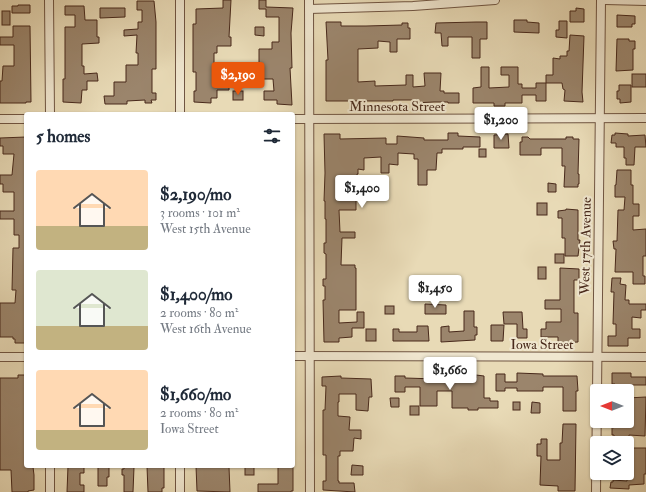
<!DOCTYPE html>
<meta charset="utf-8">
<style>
:root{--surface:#fff;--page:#f6f6f7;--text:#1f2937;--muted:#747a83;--accent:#ea580c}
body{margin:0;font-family:"IM FELL Double Pica",serif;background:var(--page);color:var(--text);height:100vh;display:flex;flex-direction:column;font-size:15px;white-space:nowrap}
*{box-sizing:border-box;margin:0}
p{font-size:13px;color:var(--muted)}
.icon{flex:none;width:22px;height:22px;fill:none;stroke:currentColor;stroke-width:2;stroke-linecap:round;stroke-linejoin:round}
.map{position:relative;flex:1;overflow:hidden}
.side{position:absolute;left:24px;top:112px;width:271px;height:356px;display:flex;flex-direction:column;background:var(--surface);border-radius:4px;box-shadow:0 1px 3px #0004}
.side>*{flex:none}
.needle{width:26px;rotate:270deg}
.tools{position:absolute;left:590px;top:384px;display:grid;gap:8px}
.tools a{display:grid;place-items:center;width:44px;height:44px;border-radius:4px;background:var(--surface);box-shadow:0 1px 3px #0004;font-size:20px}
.price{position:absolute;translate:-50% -34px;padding:0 9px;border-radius:4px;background:#fff;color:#222;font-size:13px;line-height:26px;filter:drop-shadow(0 1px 2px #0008)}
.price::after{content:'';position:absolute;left:50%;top:24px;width:12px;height:9px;margin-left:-6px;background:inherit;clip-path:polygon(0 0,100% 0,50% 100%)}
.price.selected{background:var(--accent);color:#fff}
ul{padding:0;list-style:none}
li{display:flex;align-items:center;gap:12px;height:100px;padding:0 12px}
li span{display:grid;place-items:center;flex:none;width:112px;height:80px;border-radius:4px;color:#555}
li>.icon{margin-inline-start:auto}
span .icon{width:48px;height:48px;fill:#fffc;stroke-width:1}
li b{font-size:17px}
h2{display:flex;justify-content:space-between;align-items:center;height:48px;padding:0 12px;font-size:17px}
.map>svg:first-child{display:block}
.building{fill:#9b856c;stroke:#48291b}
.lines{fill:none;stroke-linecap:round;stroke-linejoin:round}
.minor-casing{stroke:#705542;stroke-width:10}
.minor{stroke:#f0e7d0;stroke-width:8}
.labels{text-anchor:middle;stroke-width:4;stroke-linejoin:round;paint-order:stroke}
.street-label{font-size:14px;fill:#48291b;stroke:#f0e7d0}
</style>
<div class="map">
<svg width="646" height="492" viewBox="0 0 646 492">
<rect width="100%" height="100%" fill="#e8dab6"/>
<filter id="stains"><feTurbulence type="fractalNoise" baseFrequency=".005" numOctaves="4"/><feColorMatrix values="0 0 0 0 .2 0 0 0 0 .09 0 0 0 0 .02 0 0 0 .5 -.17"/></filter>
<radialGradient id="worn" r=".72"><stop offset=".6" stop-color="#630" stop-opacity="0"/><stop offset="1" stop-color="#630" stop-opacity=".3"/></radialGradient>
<g class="building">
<path d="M223 0H231L229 37H231V46H217V53H214V83H229V90H217V98H211V103L194 102V91H196V72H193V24H196V9L223 8Z"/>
<path d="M259 0H266V7L293 8 291 33 292 68H290L292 105 277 104V100H264V91H274L273 79H261V72H259V49H272V42H279V17H266V9H259Z"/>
<path d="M137 1H154L156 22V69H152V93H156V100H151L152 103H145V100L127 101V104H105L104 96H114V82H126V65H138V53H136L137 35 124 36V30L138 29V22H142V10H137Z"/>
<path d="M18 5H30V13H12V6H18Z"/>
<path d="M65 6H84L85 20H97V37H99V43L82 44V66H84V74L97 73 98 81H87V90H82L81 103 63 102V79H65V27H75V15H65Z"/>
<path d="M100 8H125V17L100 18Z"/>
<path d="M576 8 584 9V22H570V11H576Z"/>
<rect x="2" y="11" width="8" height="14"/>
<path d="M617 15 635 16V24H632V27H617Z"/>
<path d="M514 20H527V22L539 23V33L514 32Z"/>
<path d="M559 21H567V38L556 37V30H559Z"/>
<path d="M326 22H341V26H366L402 25V23H408V28H410V39H397V52H390V42L378 41V48L358 49V82L375 81V86L406 85V75H413V87L425 86 424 73H441L440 91H444V93H459V103H448V102H434L414 103V100H393V101H326V60H328Z"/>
<path d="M476 22H487V39H480V58H472V37H448V46H442L441 33H435L436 23Z"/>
<path d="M13 26H30L31 102H26V103H0V81H2L3 66H14V45H0V37H13Z"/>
<path d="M255 27H264V36L255 35Z"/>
<path d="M570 35 584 36 582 92 583 102 564 101 565 90 563 89 562 83H546V75H553V58L560 59V56H567V51H569Z"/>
<path d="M617 39H629V41H635V49H633V70L616 71Z"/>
<path d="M481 67H489V88L509 87V75H501V67H518V84H522V88H536V83H546V101H536V95H522V103H505V106H494V103H473V88L481 87Z"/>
<rect x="632" y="74" width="14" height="13"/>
<path d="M619 85H631V102L620 103V99H617V91H619Z"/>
<rect x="233" y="91" width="10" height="9"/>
<path d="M448 133H458V136L480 137V147H463V149H442V153H437L436 170H427V185H418V159H414V154L398 153V165L389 164V173H381V157L364 158V170L358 169V174H357L358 193H356V210H339L340 232H355V238H342L341 265H355V268H356V310H339V323L357 322V312H364V328H352V337L339 338V342H324L323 300H325V286H323V279H326V254L324 253V243H326V219H325V201H324L325 173 324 134H340V139L386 138V144H397V136L424 138V140H448Z"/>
<path d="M615 133 628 134V136L645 135 646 147H635L634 165H626V158H624V147H616V143H611L612 135H615Z"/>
<path d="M508 134 509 148H494V135Z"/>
<path d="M26 137V343H15V339H13V337H0V303H15L16 290H12L13 248H19V235H14V219H0V211H14V192H3V184H0V175H12L14 154H3V146H0V138Z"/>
<path d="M522 137H528L530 139H566V137H573V139H579L578 174H579V184H578V187H564L565 166H562V148H541V155H520V142H522Z"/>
<rect x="479" y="149" width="7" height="8"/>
<path d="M617 170H631V185H633V204H639V216H633V230L646 229V256H643V276H645V284H633V272H615L616 249H614L613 241H617L618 210H624L625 197H615V185H616Z"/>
<path d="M548 183 556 184V192H548Z"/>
<rect x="537" y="203" width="10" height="12"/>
<path d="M566 209 578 210V240H580L578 256H565V238H562V218H558V211L566 210Z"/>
<rect x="555" y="254" width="9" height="9"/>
<rect x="538" y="267" width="8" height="12"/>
<path d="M560 268 579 269V280H574V313H578V342L558 343V337H541V329H546V322H561V309H545V300H560Z"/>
<path d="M612 278H621L620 284 626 285 625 300H629V304H646V310H641V318L632 317V329H640V338H628V346H608V336H616V324H613L614 292H611Z"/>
<path d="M425 304 446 305V314H425Z"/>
<rect x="385" y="306" width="9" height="8"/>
<path d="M464 311H474V327H477V335H475V340L441 342V327L449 326V332L464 331Z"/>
<path d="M503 312H522L523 329H527V338H517V324H504Z"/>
<path d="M491 325H504L503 341H491Z"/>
<path d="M417 326H428L429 341H393V329H399V332H417Z"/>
<rect x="366" y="329" width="10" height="12"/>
<path d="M517 373 543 374V376H577L578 391H576V411H563V387H543V391H517V388H505V391H496V374H505V382H517Z"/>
<path d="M612 373H631V377H646V385H630V391H615V384H612Z"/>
<path d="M18 375H25L26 378V466L33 467 34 475V490L28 491V492H12L11 470H0V378H18Z"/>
<path d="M476 375 484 376V398H490V401H498V408H478V410H468V408H452V391H437V406H420V387H405V392H395V376H405V378L437 379V377L476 378Z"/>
<path d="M341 376V378L371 379 372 397H369L368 411 356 410V394H339V402H338V416L350 417 349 430H361V439L354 438 353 451H340V456H338V481H339V483H354L355 492 323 490V481H326V455H323V410H325L326 386H322V377Z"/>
<path d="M646 397 645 436 629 435V437H614V435H612V427L614 428V426L627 427V398Z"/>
<path d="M390 398H399V407H391Z"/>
<rect x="513" y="402" width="7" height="8"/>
<path d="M532 402 540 403V413H531Z"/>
<rect x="410" y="406" width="9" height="9"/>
<path d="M563 424H576L575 491H558V486L540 485 541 456H537V444H541V439H547V460H560V443H562Z"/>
<path d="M627 448H646V474H644V484L629 485V489L610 488 611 482H613V480L627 481Z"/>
<path d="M352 465 363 466V475H351Z"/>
<path d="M68 466H84V473H80V485H84V492H67Z"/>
<path d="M147 466H164V488H162V492H148Z"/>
<path d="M196 466 229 467 230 492 197 491Z"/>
<path d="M278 466H293V491H291V492H258V484H278Z"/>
<path d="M98 467H109V477H107V486H98Z"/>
<path d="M124 467H134L133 492H124V475H122V469H124Z"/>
<rect x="245" y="467" width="9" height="8"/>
</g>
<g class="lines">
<defs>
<g id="minor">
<path d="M49 0 50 114"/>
<path d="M309 0 310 492"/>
<path d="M605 0 646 1"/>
<path d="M309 9 413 6 495 0"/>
<path d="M180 114V0"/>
<path d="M0 119H26"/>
<path d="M293 119 646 118"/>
<path d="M293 356 646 357"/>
<path d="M0 357H26"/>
<path d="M50 466V492"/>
<path d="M180 466V492"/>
<path d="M596 492 601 0"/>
</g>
</defs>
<use href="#minor" class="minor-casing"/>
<use href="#minor" class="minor"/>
</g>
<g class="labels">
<g class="street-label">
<text x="397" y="111">Minnesota Street</text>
<text transform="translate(585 246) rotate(-89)" y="5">West 17th Avenue</text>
<text x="542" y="349">Iowa Street</text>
</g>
</g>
<rect width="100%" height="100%" filter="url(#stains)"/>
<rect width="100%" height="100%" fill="url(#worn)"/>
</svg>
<div class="tools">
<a><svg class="needle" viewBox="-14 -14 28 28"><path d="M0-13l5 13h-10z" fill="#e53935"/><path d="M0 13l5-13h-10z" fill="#747a83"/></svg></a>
<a><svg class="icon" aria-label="layers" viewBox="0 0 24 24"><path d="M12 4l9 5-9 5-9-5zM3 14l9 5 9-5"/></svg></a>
</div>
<b class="price selected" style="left:238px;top:96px">$2,190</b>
<b class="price" style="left:501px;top:141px">$1,200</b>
<b class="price" style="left:362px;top:209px">$1,400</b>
<b class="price" style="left:435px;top:309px">$1,450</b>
<b class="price" style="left:450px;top:391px">$1,660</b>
<section class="side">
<h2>5 homes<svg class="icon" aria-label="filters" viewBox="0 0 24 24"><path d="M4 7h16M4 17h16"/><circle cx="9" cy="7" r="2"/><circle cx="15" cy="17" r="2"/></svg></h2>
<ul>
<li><span style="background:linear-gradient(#ffd9b3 70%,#c2b280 0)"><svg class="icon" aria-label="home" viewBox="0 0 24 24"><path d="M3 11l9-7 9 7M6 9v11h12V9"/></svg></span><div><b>$2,190/mo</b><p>3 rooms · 101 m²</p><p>West 15th Avenue</p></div></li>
<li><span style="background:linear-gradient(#dfe7d0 70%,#c2b280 0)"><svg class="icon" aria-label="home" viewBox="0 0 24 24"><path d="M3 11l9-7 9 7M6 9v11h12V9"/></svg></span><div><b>$1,400/mo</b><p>2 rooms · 80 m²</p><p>West 16th Avenue</p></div></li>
<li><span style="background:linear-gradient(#ffd9b3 75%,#c2b280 0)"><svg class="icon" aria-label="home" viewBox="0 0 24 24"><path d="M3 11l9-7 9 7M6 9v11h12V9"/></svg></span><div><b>$1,660/mo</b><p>2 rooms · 80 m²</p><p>Iowa Street</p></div></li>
</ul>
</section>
</div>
